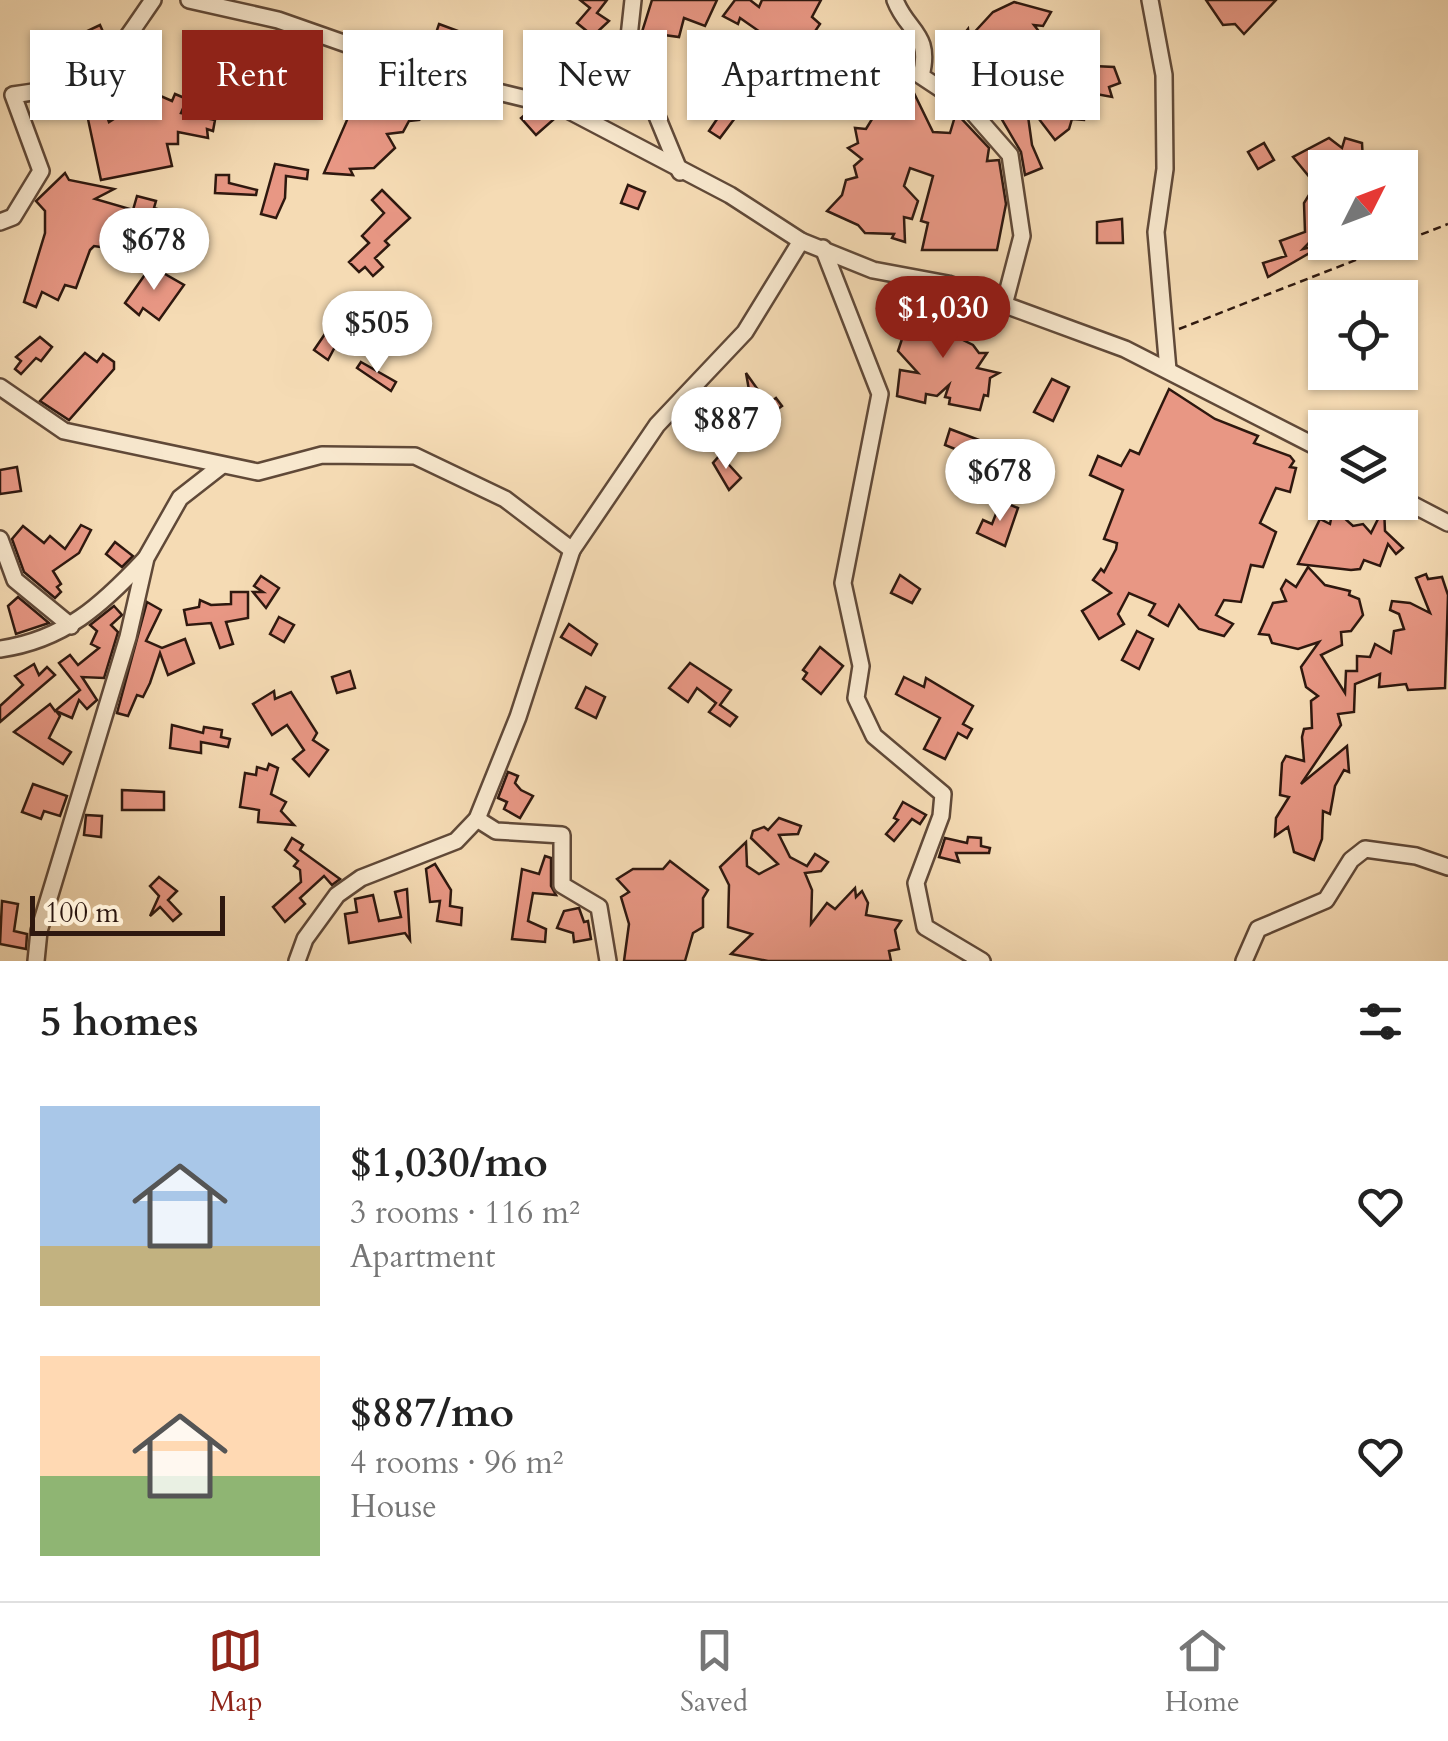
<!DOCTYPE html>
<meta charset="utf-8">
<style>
:root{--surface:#fff;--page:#f6f6f6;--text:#222;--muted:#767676;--line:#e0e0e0;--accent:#8f2418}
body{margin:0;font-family:Cardo,serif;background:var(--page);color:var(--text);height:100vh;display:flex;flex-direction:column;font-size:38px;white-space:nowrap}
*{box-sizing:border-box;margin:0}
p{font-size:32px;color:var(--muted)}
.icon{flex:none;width:55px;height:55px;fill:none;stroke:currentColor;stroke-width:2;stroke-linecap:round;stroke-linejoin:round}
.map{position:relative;height:961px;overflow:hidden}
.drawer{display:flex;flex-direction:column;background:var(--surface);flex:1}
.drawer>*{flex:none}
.top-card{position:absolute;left:30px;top:30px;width:1390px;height:90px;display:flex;gap:20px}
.needle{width:65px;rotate:48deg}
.fabs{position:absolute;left:1308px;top:150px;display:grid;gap:20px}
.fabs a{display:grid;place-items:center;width:110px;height:110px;border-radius:0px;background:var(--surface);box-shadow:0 2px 8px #0004;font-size:50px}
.scale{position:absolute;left:30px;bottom:25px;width:195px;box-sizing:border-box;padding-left:10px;border:5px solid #2e180f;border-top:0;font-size:28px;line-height:35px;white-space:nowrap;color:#2e180f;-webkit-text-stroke:8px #f8e8ce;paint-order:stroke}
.price{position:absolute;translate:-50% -85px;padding:0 22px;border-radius:35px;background:#fff;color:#222;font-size:32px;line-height:65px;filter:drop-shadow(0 2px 5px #0008)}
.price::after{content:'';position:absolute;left:50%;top:60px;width:30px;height:22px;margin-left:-15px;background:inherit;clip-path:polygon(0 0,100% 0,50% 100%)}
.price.selected{background:var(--accent);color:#fff}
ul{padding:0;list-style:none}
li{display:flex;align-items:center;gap:30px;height:250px;padding:0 40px}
li span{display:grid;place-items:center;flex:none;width:280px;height:200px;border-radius:0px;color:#555}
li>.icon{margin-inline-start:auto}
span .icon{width:120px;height:120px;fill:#fffc;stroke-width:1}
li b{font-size:42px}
h2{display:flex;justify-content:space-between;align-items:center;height:120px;padding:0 40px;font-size:42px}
.pill{padding:0 35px;border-radius:0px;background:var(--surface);box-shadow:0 2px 8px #0004;font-size:35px;line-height:90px}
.pill.selected{background:var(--accent);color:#fff}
.tabs{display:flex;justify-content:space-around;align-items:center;height:140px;border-top:2px solid var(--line);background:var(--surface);font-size:28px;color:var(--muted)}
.tabs a{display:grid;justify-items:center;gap:5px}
.tabs .selected{color:var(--accent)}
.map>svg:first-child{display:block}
.building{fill:#e89784;stroke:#2e180f;stroke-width:2.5}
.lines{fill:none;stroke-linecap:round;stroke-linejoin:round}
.minor-casing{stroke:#604938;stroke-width:20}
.path{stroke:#2e180f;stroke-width:2.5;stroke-dasharray:8 5;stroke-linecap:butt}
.minor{stroke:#f8e8ce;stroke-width:15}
</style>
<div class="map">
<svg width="1448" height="961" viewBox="0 0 1448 961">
<rect width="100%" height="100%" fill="#f5dbb4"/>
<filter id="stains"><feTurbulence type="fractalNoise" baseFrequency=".002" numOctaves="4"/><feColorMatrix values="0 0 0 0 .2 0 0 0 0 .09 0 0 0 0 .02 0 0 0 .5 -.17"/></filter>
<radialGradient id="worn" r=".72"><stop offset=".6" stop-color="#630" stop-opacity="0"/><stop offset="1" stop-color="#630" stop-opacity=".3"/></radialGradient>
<g class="building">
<path d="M580 0H607L597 13 609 21 593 36 577 23 590 8Z"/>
<path d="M652 0H717L705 26 684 18 679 37 642 32Z"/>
<path d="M735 0H750L759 7 762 0H821L812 17 820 24 792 65 760 37 763 34 740 18 738 24 723 16Z"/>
<path d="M1206 0H1276L1244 34 1235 24 1223 25Z"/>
<path d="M1014 2 1051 12 1043 26 1034 25 1041 34 1017 42 1051 44 1056 50 1073 46 1059 71 1095 59 1094 66 1114 67 1120 83 1109 87 1112 97 1096 94 1094 108 1085 110 1084 120 1072 119 1069 129 1055 140 1026 102 1032 145 1042 168 1025 175 1021 152 994 106 988 108 990 115 973 95 1042 70 1038 57 967 76 978 60 995 61 991 41 970 39 972 57 952 49 968 29 969 38 993 12Z"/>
<path d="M439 24 458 31 452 48 433 42Z"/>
<path d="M100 25 108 43 94 52 85 32Z"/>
<path d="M231 32 243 36 238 50 245 52 235 83 217 76Z"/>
<path d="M750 68 771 82 767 97 756 90 720 138 709 131 736 91 730 87 735 78 741 82Z"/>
<path d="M120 70 134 85 100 97 109 122 125 112 138 86 172 101 175 94 187 99 181 113 215 120 213 131 207 129 208 138 178 132V144H167L172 166 101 180 82 91Z"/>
<path d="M381 73 424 86 435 95 417 112 419 120 409 121 403 132 387 134 395 148 374 168 350 169 353 175 324 173 357 97 354 84 367 87Z"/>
<path d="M912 89 933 132 950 133 956 113 989 148 987 161 999 160 1006 204 997 250H922L928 223 921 221 933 176 910 168 904 186 918 201 912 219 904 217 905 242 892 238 894 234 865 233 858 225 827 211 842 195 846 180 857 177 854 166 862 159 848 148 858 143 855 128 866 129 880 106Z"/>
<path d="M529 111 549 116 553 120 536 135 521 118Z"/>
<path d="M1329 138 1342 148 1345 138 1362 143 1363 161 1353 168H1325V226L1303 249 1311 247 1313 251 1268 277 1263 263 1286 256 1280 241 1305 232 1304 203 1312 190 1311 179 1293 157Z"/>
<path d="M1264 143 1274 160 1258 169 1248 152Z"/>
<path d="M275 164 308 170 307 179 286 176 285 198 276 218 261 214Z"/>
<path d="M65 173 69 180 114 189 95 199 133 210 137 196 156 201 154 208 176 215 169 235 149 228 146 240 110 235 108 248 94 246 90 250 76 288 65 285 58 300 42 292 36 307 24 302 45 233V211L36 201Z"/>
<path d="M216 175H229V183L257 190 256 195 215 193Z"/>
<path d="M628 185 645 192 638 209 621 203Z"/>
<path d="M382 190 410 218 385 241 389 245 375 258 383 267 373 276 365 267 359 272 349 262 369 243 362 236 384 213 372 200Z"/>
<path d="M1122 219 1123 243H1097V222Z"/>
<path d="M151 266 184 285 159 320 143 308 139 315 125 303Z"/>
<path d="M937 299 957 303 956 308 967 317 955 336 973 345 979 353H987L977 368 999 373 990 378 988 396 984 395 980 410 949 404 950 398 945 397 949 385 937 396 926 394 925 403 897 396 900 370 918 373 898 351 903 336 910 326 929 336 930 310Z"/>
<path d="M327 331 338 341 328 360 314 350Z"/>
<path d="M40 337 52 347 41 361 36 358 21 374 15 369 21 361 16 357Z"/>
<path d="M85 353 97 362 103 354 114 362V369L69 420 40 401Z"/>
<path d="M361 362 396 382 391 391 357 368Z"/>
<path d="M746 373 768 404 776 398 782 406 760 422 753 402 746 412 736 402 749 390Z"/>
<path d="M1052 379 1069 387 1053 421 1034 412Z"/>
<path d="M1169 389 1215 419 1258 436 1254 443 1290 456 1294 461 1290 467 1296 468 1290 492 1276 488 1260 523 1276 532 1263 567 1251 565 1241 602 1224 600 1216 615 1233 624 1224 636 1199 629 1179 605 1168 626 1149 615 1155 604 1129 593 1118 614 1124 624 1099 639 1082 611 1111 593 1093 580 1101 569 1104 572 1116 549 1117 543 1104 539 1123 490 1090 475 1098 456 1121 466 1130 450 1139 454Z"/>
<path d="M950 429 1000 448 992 464 945 445Z"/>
<path d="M720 455 741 478 729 490 713 463Z"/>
<path d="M17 467 21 491 0 494V470Z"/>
<path d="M1001 501 1018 508 1005 546 977 533 983 520 992 524Z"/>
<path d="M1384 507 1385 531 1403 548 1396 554 1388 544 1380 566 1364 560 1360 569 1351 570 1298 564 1320 519 1330 524 1332 514 1343 511 1342 516 1353 526 1363 524 1371 533Z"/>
<path d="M81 525 91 530 79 553 53 571 61 584 57 587 61 592 55 598 24 572 12 539 23 526 44 543 50 536 65 549Z"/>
<path d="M115 542 133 556 122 567 106 554Z"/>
<path d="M1308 567 1325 585 1350 591 1349 595 1359 599 1363 615 1351 631 1341 632 1342 645 1321 655 1345 693 1346 671H1357V656L1370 657 1375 644 1391 653 1394 631 1404 629 1399 614 1390 610 1392 601 1410 603 1430 613 1416 578 1426 574 1428 579 1442 577 1448 595 1445 688 1408 690 1406 684 1379 687 1380 674 1355 684 1354 712 1338 714 1341 725 1301 784 1347 746 1349 772 1344 770 1335 786 1330 814 1323 811 1322 839 1314 860 1294 852 1288 827 1275 836 1276 818 1289 797 1280 795 1282 763 1286 756 1304 761 1302 737 1304 729 1312 728 1311 701 1318 696 1306 687 1301 667 1319 642 1298 649 1272 643 1269 635 1259 634 1273 603 1286 601 1281 589 1286 580 1296 587Z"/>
<path d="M900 575 920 589 912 603 891 593Z"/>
<path d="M261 576 279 588 266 608 253 592H263L254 586Z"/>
<path d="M231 592H248V618L226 622 233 644 220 648 211 623 187 625 184 610 199 607 200 600 211 605 231 604Z"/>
<path d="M18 597 49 623 16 634 8 606Z"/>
<path d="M147 602 161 610 146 641 162 648 185 639 194 663 168 675 160 653 150 683 143 697 137 695 128 716 117 713Z"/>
<path d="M114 606 122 615 111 625 118 632 104 678 82 677 97 700 87 709 79 700 72 718 56 711 60 716 49 738 71 752 63 764 14 732 50 704 55 711 80 690 59 663 70 655 78 665 99 648 91 644 97 631 90 625Z"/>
<path d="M279 617 294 625 284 642 270 634Z"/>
<path d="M569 624 597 644 591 655 561 637Z"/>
<path d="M1137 631 1153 639 1139 669 1122 660Z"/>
<path d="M820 647 843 666 821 694 803 679 807 673 803 670Z"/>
<path d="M690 663 731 690 720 705 737 717 730 726 709 712 716 703 697 688 688 702 669 688Z"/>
<path d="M34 664 39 675 47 667 55 675 0 722V706L23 685 15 676Z"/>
<path d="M350 671 355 688 337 693 332 677Z"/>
<path d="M904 677 924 687 926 678 973 706 963 724 972 729 967 738 958 733 945 759 924 749 940 718 896 694Z"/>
<path d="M586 687 605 697 596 718 576 708Z"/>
<path d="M274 691 275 699 291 692 317 733 313 740 328 750 309 776 293 759 304 750 287 725 272 735 253 704Z"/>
<path d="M172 725 203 733 204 727 222 730 221 737 230 739 228 747 201 742V753L170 748Z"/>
<path d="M269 764 278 768 271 794 286 802 281 811 294 825 258 822 259 810 240 807 245 773 256 775 257 767 267 770Z"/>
<path d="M508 772 518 776 515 783 521 790 533 796 520 818 504 809 507 802 498 798Z"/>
<path d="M33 784 67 796 60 816 44 811 41 819 22 812Z"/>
<path d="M122 790 164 792V810H122Z"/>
<path d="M903 802 926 815 920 824 912 819 894 841 886 834 898 820 894 818Z"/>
<path d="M86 815 102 816 101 837 84 835Z"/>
<path d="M779 818 801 826 798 834 779 835 790 857 807 866 815 854 828 862 821 871 805 873 812 890 811 924 827 903 835 909 855 888 856 897 862 891 868 903 866 915 901 921 895 930 899 949 889 951 891 961H768L731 954 752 934 728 927 729 885 720 867 746 842 747 866 759 874 778 864 751 838 753 831 764 827 768 830Z"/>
<path d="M968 837 981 838V846L990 848 989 853H956L959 862 939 857 945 838 967 843Z"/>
<path d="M292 838 303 845 300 850 340 879 332 885 324 876 300 898 305 904 285 922 273 907 301 882 300 870 294 866 298 861 285 850Z"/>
<path d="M545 856 551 858V886L556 895 533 893 528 921 546 929 545 942 512 939 522 869 539 874Z"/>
<path d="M670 861 708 890 703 898V927L693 933 685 961H624L629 924 621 897 629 892 617 879 633 869H663Z"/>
<path d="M435 864 451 890 450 906 462 908 461 925 437 921 440 901 430 902 426 869Z"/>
<path d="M159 877 177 891 168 900 181 914 173 921 160 907 150 916 159 896 150 886Z"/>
<path d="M407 889 410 940 405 933 349 943 345 914 357 912 355 899 373 895 379 921 401 917 395 892Z"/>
<path d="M2 901 18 904 14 931 27 934 26 949 0 944Z"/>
<path d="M579 908 584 922 588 921 591 939 574 942 573 933 557 928 564 911Z"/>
</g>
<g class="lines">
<defs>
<g id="minor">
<path d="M189 0 278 20 449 80 564 108 730 195 801 241 873 270 948 284 1125 349 1325 451"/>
<path d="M895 0C907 32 932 33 921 76L968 107 1010 155 1022 236 1004 305"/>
<path d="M1150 0 1164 75 1165 169 1156 232 1168 370"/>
<path d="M628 46 680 172"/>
<path d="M564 108 628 46 633 0"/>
<path d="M0 222 13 217 41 171 13 95C104 82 103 72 153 0"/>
<path d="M823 248 880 394 843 583 861 666 856 698 874 736 943 794 941 816 916 883 925 927 982 961"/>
<path d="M0 387 64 431 258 472 322 455 415 456 505 499 572 550 657 425 745 332 801 241"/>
<path d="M1400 498 1448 523"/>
<path d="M0 539 15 580 71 626"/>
<path d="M0 649C64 640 102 605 145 559"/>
<path d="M477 819 496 831 562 835V885L599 907 608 961"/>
<path d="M36 961 39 931 128 637 146 558 180 498 221 466"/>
<path d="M297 961 305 939 337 895 361 878 456 841 477 819 518 717 572 550"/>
<path d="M1244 961 1258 929 1326 900 1351 860 1365 849 1416 856 1448 867"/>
</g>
</defs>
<use href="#minor" class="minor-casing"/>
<path class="path" d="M1179 329 1448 224"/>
<use href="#minor" class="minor"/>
</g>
<rect width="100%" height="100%" filter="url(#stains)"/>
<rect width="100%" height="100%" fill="url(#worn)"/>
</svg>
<div class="fabs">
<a><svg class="needle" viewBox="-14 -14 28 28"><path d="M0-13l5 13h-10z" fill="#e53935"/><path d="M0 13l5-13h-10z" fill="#767676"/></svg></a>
<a><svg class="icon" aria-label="locate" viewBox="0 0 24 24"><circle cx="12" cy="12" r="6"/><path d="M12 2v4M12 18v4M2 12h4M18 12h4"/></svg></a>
<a><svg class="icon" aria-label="layers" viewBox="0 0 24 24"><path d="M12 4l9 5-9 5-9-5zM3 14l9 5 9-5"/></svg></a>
</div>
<div class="scale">100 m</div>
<b class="price" style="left:154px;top:293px">$678</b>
<b class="price selected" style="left:943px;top:361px">$1,030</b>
<b class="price" style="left:377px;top:376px">$505</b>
<b class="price" style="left:726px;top:472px">$887</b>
<b class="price" style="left:1000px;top:524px">$678</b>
<div class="top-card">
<a class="pill">Buy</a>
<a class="pill selected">Rent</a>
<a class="pill">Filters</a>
<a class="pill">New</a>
<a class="pill">Apartment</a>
<a class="pill">House</a>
</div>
</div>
<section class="drawer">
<h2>5 homes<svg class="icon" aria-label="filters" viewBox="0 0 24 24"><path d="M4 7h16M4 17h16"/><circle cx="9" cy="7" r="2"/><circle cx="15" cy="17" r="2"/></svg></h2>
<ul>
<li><span style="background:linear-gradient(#a9c7e8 70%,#c2b280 0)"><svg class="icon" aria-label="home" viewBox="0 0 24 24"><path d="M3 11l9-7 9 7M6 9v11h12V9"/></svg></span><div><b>$1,030/mo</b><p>3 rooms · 116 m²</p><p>Apartment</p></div><svg class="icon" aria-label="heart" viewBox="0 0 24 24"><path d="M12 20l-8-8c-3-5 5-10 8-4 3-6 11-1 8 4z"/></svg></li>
<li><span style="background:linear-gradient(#ffd9b3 60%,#8fb573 0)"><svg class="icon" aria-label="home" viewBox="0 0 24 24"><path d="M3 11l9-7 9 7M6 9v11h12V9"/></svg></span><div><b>$887/mo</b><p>4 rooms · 96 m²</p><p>House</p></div><svg class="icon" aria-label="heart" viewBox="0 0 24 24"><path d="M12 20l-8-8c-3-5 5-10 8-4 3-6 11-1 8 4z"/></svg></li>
</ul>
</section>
<nav class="tabs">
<a class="selected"><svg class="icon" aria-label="map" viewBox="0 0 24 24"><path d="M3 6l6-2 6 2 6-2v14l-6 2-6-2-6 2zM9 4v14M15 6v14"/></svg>Map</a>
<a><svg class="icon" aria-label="saved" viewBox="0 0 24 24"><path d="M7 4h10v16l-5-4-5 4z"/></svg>Saved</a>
<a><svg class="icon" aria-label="home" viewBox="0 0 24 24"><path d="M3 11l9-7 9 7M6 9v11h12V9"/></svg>Home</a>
</nav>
